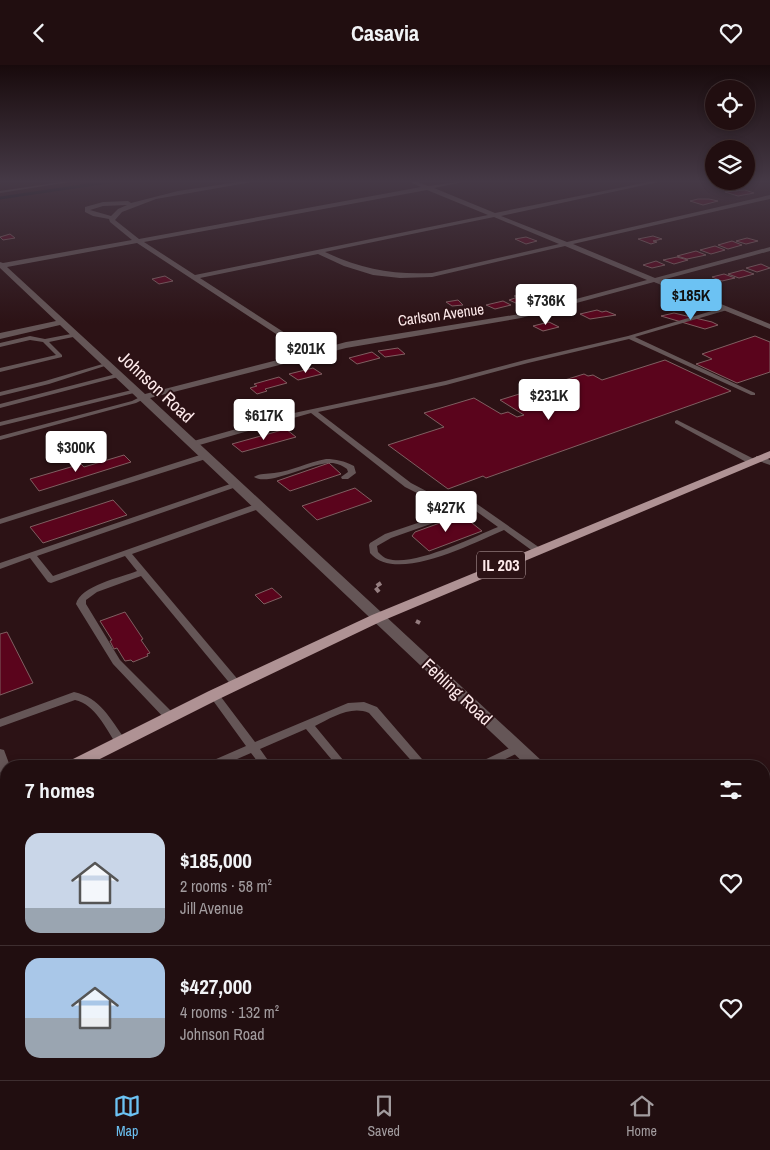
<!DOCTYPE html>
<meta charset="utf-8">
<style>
:root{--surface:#210e10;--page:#2d1c1e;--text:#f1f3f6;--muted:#a29c9f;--line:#3e2e30;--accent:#6cc2f3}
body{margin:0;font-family:"Archivo Narrow",sans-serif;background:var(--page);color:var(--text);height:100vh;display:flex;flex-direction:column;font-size:19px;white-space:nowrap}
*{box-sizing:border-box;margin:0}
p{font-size:16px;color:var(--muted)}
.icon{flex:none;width:28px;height:28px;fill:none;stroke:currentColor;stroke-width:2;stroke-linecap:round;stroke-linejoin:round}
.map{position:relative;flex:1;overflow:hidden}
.sheet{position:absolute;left:0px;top:695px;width:770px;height:320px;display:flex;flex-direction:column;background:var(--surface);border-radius:20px 20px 0 0;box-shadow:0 2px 8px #0003,0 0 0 1px var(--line)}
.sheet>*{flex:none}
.fabs{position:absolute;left:705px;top:15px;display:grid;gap:10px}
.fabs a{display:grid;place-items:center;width:50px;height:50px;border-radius:50%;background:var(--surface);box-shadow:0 2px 8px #0003,0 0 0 1px var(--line);font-size:25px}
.price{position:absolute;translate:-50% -42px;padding:0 11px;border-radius:5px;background:#fff;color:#222;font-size:16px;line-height:32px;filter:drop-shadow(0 1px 2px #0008)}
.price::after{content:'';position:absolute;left:50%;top:30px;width:15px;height:11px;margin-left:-8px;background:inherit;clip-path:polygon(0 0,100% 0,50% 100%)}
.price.selected{background:var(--accent);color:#111}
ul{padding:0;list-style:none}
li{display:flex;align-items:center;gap:15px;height:125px;padding:0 25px}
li+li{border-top:1px solid var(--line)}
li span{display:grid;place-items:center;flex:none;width:140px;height:100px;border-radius:15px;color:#555}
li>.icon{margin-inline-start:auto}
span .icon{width:60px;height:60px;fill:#fffc;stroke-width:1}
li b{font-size:21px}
h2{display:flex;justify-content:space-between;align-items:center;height:60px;padding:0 25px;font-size:21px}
header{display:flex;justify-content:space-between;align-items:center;height:65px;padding:0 25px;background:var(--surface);font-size:22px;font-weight:700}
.tab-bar{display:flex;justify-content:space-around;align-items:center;height:70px;border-top:1px solid var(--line);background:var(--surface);font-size:14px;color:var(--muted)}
.tab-bar a{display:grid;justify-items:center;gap:2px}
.tab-bar .selected{color:var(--accent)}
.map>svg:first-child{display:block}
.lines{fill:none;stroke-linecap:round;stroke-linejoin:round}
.stream{stroke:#020a11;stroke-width:3}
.building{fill:#5a041c;stroke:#7f5f61}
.path{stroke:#957e80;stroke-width:4;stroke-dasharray:5.5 3;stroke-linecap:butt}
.service{fill:#655657;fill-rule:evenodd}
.minor{fill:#655657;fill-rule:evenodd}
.primary{fill:#af9294;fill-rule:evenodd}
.labels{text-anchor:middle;stroke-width:4;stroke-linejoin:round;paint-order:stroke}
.far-street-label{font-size:15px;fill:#feeaeb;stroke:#2c1215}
.shield{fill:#2c1215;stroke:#bfa9ab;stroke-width:1}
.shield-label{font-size:16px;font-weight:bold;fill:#feeaeb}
.street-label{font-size:18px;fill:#feeaeb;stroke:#2c1215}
</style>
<header><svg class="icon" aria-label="back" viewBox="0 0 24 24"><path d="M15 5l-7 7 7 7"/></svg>Casavia<svg class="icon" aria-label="heart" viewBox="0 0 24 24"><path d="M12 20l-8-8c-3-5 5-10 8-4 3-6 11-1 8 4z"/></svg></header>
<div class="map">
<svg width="770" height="1015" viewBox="0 0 770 1015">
<rect width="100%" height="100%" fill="#2c1215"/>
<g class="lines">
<path class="stream" d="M0 133 115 116"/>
</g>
<g class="building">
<path d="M745 125 754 128 738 131 725 127Z"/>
<path d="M698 134H709L718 136 703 140 690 136Z"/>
<path d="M10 169 15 173 3 175 0 172Z"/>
<path d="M653 171 662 174 653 176 657 177 651 179 638 174Z"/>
<path d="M526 172 537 176 526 179 515 174Z"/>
<path d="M747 173 758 176 746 179 736 176Z"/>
<path d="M732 176 742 180 728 184 718 180Z"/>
<path d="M715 181 725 185 711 189 700 185Z"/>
<path d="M696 186 706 190 687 194 677 191Z"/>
<path d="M677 192 688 195 674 199 663 195Z"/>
<path d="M656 196 665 200 652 203 643 200Z"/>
<path d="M761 199 770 203 757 207 746 203Z"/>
<path d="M743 205 754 209 739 213 728 209Z"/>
<path d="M724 209 735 213 722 216 712 212Z"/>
<path d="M165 211 173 216 159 219 152 214Z"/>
<path d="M526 228 535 232 531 233 535 235 518 239 509 235 518 232 514 231Z"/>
<path d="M458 235 463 240 452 241 446 237Z"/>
<path d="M503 236 511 240 495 244 486 240Z"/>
<path d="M478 241 485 246 467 250 459 245Z"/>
<path d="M597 245 602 247 606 246 616 250 590 254 580 249Z"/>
<path d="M674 248 712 257 718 260 705 264 661 251Z"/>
<path d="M421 250 425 255 404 258 399 252Z"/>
<path d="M549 257 559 262 543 266 533 261Z"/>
<path d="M755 271 770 277V307L737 318 696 299 712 294 702 289Z"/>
<path d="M398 283 405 289 385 292 378 286Z"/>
<path d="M372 287 380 293 357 299 349 293Z"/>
<path d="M665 295 731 326 486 413 483 411 448 424 388 380 444 362 424 348 474 333 501 349 508 347 517 352 524 350 500 335 584 309 588 311 593 310 602 315Z"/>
<path d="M313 303 322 309 298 315 289 309Z"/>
<path d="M279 312 287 318 265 324 267 326 257 329 250 323 257 321 254 319Z"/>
<path d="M286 364 296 372 242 387 232 379Z"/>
<path d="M124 390 131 397 39 426 30 414 81 399 84 402Z"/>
<path d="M329 398 341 409 290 426 277 416Z"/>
<path d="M355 423 372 436 317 455 302 441Z"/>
<path d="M113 435 127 450 43 478 30 462Z"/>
<path d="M462 450 482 466 429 486 412 471 415 467Z"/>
<path d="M272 523 282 532 264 539 255 530Z"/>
<path d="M125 547 143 574 141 575 150 588 147 589 148 591 133 597 131 595 125 596 117 583 114 584 110 576 112 575 100 556Z"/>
<path d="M7 567 33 618 0 630V569Z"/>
<path d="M0 933 6 945V951L0 955Z"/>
<path d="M128 1009H334L336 1011 340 1009H360L364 1015H131Z"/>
</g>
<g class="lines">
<g class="path">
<path d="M379 527 375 522 381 518"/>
<path d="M416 556 420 558"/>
</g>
<g class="service">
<path d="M68 116H76L0 128V126Z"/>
<path d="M725 242 728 244 727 245 635 272 755 328V330H751L629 274 528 298 446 320 318 347 411 418 432 429 467 432 540 483 541 485 540 487H534L504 465C473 478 396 519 370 488L369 480 370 478 385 469 468 441 462 436 427 433 405 422 311 348 196 381H193L189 379 190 377 294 348 445 316 525 295 628 271ZM473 444 498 462C473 472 414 502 388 494 384 493 381 490 378 487L377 481 391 473Z"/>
<path d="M76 268 78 269V271L49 277 62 290V292L0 307V303L56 290 43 277 30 275 0 282V278L30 271 45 274Z"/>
<path d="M106 298 111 299 49 319 0 331V327L45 316Z"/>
<path d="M120 308 123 310 122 311 0 343V339Z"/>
<path d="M136 324 139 326 138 327 0 361V357Z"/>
<path d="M144 330 147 332 146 333 136 338 0 375V371L132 336Z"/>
<path d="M677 355 754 394 755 396 754 398H748L675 358V356Z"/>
<path d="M203 389H206L210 391 209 393 0 459V454Z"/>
<path d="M756 391H762L770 395V400L756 395Z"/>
<path d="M326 394C336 394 344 396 354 401L356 408 348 414H342L341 412 348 407 347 404C343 401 339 399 333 398 313 396 269 422 254 412 260 408 267 409 274 408 292 406 308 397 326 394Z"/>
<path d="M236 417 240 419 239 421 37 491 53 511 256 439H262L263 441 262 443 132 489 240 617 241 619 240 621H232L141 511 97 527 86 535V539L120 595 174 649 175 652 174 655H166L113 599 76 539C80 521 122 512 137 506L125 491 51 518 48 517 30 493 0 504V498Z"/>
<path d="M214 626 218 628 255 677 348 638 364 637 377 642 428 701H416L369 648C351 640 331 653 315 661L348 701H337L306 664 260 684 272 701H261L251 688 221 701H206L207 698 246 681 209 630 210 628Z"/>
<path d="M74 627C101 633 110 654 125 674L126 677 125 680 121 681 117 680C106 664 95 639 75 635L0 662V654Z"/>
<path d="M518 679 522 680 523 683 522 686 491 701H476L478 698Z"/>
<path d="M0 684 4 685 10 701H6V712L2 711 0 707Z"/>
<path d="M0 866C9 869 7 880 6 888L1 886 0 884Z"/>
<path d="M0 907 6 910V927L0 924Z"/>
<path d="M6 964V994L0 997V967Z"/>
<path d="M69 1009H84L86 1015H71Z"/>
<path d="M396 1009H412L414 1015H398Z"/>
<path d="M495 1009H515L512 1015H492Z"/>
</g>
<g class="minor">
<path d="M245 116H258L156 134 122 147 115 155 139 174 421 122 408 116H415L428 121 467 116 434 123 495 148 653 116H663L501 151 567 177 770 130V134L573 179 655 213 770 182V186L662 215 770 259V264L654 217 521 253 346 283 150 333 543 697 545 701H527L60 260 0 274V268L56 256 0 203V197L3 198 132 175 110 157 109 154 93 151 85 147V142L103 137 128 136 131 138 178 126ZM427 125 488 150 195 210 144 177ZM127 140 118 144 111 151 90 145 103 141ZM494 152 559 179 432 208C393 210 361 204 325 187ZM137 178 305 288 145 329 7 202ZM565 181 647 215 520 249 346 277 313 286 200 213 318 189 344 201 373 210 400 213 432 212Z"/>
<path d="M764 903 770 905V926L764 924Z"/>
</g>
<g class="primary">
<path d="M770 386V393L382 556 219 634 86 701H65L67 697 209 626 372 550Z"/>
<path d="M6 729V742L0 744V731Z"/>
</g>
</g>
<linearGradient id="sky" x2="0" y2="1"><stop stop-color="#180a0c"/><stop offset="0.45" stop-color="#453946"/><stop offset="1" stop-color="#453946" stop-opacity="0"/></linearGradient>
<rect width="770" height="258" fill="url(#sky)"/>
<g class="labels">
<g class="far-street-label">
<text transform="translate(441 250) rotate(-8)" y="5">Carlson Avenue</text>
</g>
<rect class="shield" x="477" y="486.5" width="48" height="27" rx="4"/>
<g class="shield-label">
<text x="501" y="506">IL 203</text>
</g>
<g class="street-label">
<text transform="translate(156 322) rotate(43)" y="6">Johnson Road</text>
<text transform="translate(457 627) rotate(43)" y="6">Fehling Road</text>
</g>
</g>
</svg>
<div class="fabs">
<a><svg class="icon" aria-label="locate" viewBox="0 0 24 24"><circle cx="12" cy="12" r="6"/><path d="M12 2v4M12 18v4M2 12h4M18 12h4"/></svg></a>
<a><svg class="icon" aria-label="layers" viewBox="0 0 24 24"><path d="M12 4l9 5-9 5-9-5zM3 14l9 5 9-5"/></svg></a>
</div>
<b class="price selected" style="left:691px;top:256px">$185K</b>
<b class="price" style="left:546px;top:261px">$736K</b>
<b class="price" style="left:306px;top:309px">$201K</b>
<b class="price" style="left:549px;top:356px">$231K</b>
<b class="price" style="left:264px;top:376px">$617K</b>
<b class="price" style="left:76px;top:408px">$300K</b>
<b class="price" style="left:446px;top:468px">$427K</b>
<section class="sheet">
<h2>7 homes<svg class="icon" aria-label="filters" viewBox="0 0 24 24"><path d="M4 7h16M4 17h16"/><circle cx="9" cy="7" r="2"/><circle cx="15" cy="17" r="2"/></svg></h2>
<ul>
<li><span style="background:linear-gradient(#c9d6e8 75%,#9aa5b1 0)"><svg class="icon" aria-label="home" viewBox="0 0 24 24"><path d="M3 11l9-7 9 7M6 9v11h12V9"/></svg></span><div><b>$185,000</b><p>2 rooms · 58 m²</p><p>Jill Avenue</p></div><svg class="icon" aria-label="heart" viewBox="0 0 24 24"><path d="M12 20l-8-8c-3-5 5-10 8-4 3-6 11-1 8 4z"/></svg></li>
<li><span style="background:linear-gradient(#a9c7e8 60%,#9aa5b1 0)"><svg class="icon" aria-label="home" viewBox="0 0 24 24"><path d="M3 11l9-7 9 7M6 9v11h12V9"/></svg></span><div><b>$427,000</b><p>4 rooms · 132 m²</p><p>Johnson Road</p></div><svg class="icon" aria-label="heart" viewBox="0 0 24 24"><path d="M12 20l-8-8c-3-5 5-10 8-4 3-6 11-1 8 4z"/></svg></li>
</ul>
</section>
</div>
<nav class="tab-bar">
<a class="selected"><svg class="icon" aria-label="map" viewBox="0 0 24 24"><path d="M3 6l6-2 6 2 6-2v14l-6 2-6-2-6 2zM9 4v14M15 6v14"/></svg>Map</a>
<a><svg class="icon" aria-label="saved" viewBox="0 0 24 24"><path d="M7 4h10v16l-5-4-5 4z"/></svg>Saved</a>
<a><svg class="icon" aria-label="home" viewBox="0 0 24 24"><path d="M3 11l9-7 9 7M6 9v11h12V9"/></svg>Home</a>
</nav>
